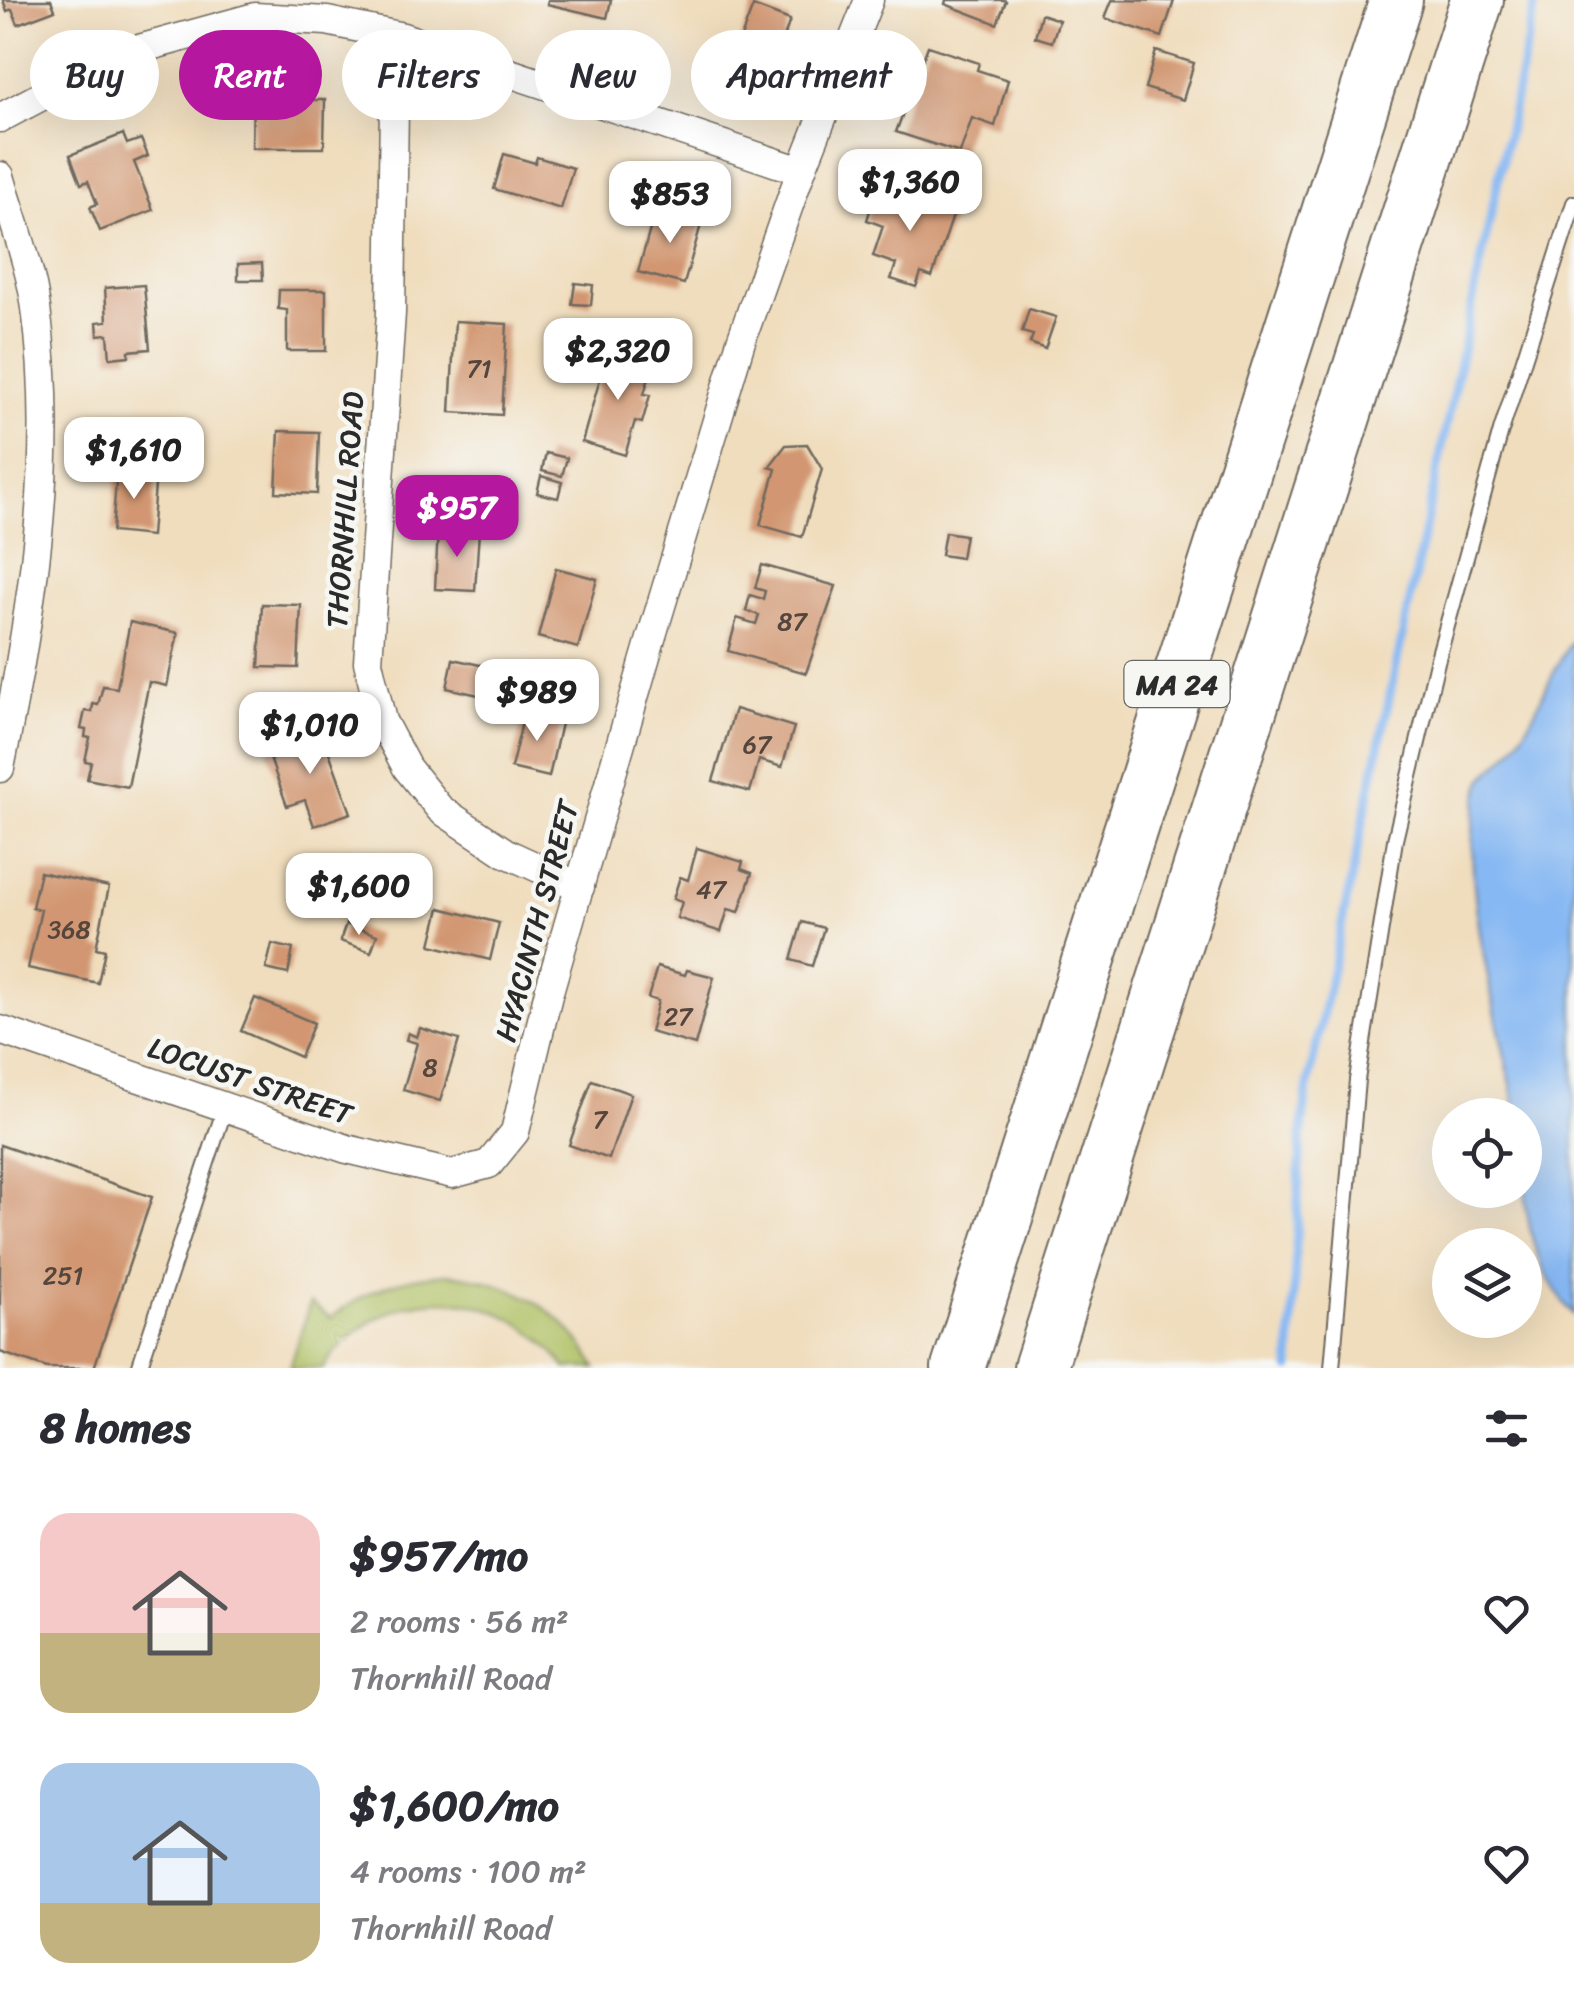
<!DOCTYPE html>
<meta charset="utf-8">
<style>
:root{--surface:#fff;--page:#f2f2f3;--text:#2b2b33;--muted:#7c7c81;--accent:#b5179e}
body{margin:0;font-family:Sriracha,sans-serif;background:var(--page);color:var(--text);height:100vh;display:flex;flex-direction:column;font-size:38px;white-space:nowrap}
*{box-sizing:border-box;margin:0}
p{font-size:32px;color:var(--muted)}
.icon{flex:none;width:55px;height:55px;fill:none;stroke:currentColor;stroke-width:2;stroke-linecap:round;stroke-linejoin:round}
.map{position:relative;height:1368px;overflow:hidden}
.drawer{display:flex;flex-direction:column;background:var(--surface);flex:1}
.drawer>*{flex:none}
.hud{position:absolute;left:30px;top:30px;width:1000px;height:90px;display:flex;gap:20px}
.fabs{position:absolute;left:1432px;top:1098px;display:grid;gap:20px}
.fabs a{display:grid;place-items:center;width:110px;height:110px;border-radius:50%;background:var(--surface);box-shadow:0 10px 40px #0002;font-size:50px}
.price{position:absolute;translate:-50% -85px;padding:0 22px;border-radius:20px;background:#fff;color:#222;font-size:32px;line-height:65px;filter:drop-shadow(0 2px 5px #0008)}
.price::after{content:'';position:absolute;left:50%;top:60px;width:30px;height:22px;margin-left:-15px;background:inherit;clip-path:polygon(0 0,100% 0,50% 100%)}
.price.current{background:var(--accent);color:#fff}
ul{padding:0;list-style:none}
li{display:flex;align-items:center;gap:30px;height:250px;padding:0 40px}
li span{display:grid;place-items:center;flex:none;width:280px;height:200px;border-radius:30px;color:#555}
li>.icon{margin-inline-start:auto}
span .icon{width:120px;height:120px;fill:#fffc;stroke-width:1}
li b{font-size:42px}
h2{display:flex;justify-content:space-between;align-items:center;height:120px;padding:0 40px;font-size:42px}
.chip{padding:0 35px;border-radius:45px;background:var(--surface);box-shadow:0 10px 40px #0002;font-size:35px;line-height:90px}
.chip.current{background:var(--accent);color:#fff}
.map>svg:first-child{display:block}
.green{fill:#b0c165;stroke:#6e7648;stroke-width:2.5}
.water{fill:#86b8f3;stroke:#58728f;stroke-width:2.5}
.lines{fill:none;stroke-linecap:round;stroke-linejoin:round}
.stream{stroke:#86b8f3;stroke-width:9}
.building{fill:#d29772}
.service-casing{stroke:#70695e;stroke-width:18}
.minor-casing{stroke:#70695e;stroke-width:31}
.motorway-casing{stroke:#70695e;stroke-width:56}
.service{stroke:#fff;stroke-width:14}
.minor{stroke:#fff;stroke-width:28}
.motorway{stroke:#fff;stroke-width:52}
.labels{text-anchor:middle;stroke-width:9;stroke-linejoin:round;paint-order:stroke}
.number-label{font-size:25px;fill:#55463d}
.shield{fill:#f6f6f2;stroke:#686867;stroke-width:2.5}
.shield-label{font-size:28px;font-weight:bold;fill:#2b2b2b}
.street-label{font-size:30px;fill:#2b2b2b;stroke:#f6f6f2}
</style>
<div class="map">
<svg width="1574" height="1368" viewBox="0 0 1574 1368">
<rect width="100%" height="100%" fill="#f6f6f2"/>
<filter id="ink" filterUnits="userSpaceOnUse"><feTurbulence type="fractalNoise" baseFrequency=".01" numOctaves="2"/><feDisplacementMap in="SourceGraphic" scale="20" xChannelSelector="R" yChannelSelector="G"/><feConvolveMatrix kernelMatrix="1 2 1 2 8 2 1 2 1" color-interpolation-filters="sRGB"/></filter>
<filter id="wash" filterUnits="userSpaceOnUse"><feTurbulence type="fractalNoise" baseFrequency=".0048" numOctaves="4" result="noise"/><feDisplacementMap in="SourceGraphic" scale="40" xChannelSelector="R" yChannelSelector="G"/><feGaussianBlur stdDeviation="2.25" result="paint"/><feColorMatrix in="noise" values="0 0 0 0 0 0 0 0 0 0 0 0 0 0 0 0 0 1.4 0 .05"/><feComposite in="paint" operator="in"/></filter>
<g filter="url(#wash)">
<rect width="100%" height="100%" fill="#f0ddbd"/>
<path class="green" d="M445 1274C510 1279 565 1309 596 1368H566C503 1281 385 1277 323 1368H290L310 1303 331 1318C365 1290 401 1277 445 1274Z"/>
<path class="water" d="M1574 638V1315C1518 1249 1525 1196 1525 1115H1517C1501 1025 1453 871 1481 785 1486 771 1502 763 1511 751 1537 717 1549 673 1574 638Z"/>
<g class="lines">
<path class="stream" d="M1290 1368 1301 1141 1307 1090 1536 0"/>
</g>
<g id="blocks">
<g class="building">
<path d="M3 0H51L55 10 18 24 12 9 7 11Z"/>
<path d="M548 0H611L607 18 547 4Z"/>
<path d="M946 0H1004L1006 1 997 24 945 4Z"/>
<path d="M1112 0 1174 1 1162 37 1105 18Z"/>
<path d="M753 6 790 20 784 37 789 39 784 52 779 50 769 75 732 61Z"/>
<path d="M1041 14 1059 20 1052 42 1035 37Z"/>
<path d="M928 46 979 63 977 70 1008 80 995 126 972 118 960 153 896 132Z"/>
<path d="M1156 51 1194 63 1183 100 1145 88Z"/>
<path d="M253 94H293V100H325L324 148H252Z"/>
<path d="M123 134 127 144 141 139 148 156 134 162 153 210 100 231 90 207 97 204 88 181 81 184 70 155Z"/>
<path d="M504 154 535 163 537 157 573 168 561 209 494 189Z"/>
<path d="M877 189 910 200 914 190 937 198 934 205 954 213 932 277 921 273 916 287 891 279 896 264 873 256 883 226 867 220Z"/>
<path d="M656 208 702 221 684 284 638 272Z"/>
<path d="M262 263 263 280H238V264Z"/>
<path d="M575 283 593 285 591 305 572 304Z"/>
<path d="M144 285 150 349 129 351V356L110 358 108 334 98 335 97 322 107 321 105 288Z"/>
<path d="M279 290H326V351H287V310L278 309Z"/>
<path d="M1029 309 1056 317 1045 349 1030 343 1033 335 1022 332Z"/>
<path d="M455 321 507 324 502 415 450 412Z"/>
<path d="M608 351 653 363 644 394 650 395 642 423 635 421 625 455 582 442Z"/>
<path d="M279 431 319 432 317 494 276 492Z"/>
<path d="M807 444 822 469 802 537 760 525 776 469 769 467 786 445Z"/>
<path d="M546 453 567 458 562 476 542 471Z"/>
<path d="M117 469 156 472 151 536 112 532Z"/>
<path d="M541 476 562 482 558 498 537 493Z"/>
<path d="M438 529 479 531 475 591 435 589Z"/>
<path d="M945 532 965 535 961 558 941 555Z"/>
<path d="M762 565 836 586 806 673 728 651 737 618 756 624 759 615 746 611 750 595 763 599 765 591 755 588Z"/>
<path d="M556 568 597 579 578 648 538 637Z"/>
<path d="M262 604 301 605 298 668 259 667Z"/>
<path d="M130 622 178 633 167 686 149 682 128 787 87 779 91 762 85 761 90 738 85 737 86 730 81 729 85 711 92 712 93 704 98 705 103 686 117 688Z"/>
<path d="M453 659 489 667 483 696 447 688Z"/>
<path d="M735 709 794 727 782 767 759 760 750 792 713 781Z"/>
<path d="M525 710 562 719 549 777 511 768Z"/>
<path d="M321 730 351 813 314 826 305 800 287 806 267 750Z"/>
<path d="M697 848 743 862 741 869 752 873 739 912 728 909 721 932 677 918 682 902 673 899 680 877 688 880Z"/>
<path d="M40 872 109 887 96 948 105 950 98 983 28 968 41 910 32 907Z"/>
<path d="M440 908 499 923 490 960 431 945Z"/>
<path d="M802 922 824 928 812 966 791 960Z"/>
<path d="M346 924 377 935 371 952 340 941Z"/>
<path d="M272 944 293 949 288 974 266 969Z"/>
<path d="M657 967 685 975 687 970 714 977 695 1045 650 1032 658 1001 648 998Z"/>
<path d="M255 998 314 1023 300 1057 241 1031Z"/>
<path d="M420 1028 459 1040 440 1101 403 1090 417 1043 406 1040 408 1033 417 1037Z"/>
<path d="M592 1080 631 1094 609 1159 569 1145Z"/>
<path d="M0 1145 152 1197 94 1368H47L0 1352Z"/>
</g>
</g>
</g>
<g filter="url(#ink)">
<use href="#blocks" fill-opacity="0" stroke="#70695e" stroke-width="2.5"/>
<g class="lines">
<defs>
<g id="service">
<path d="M139 1368 225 1108"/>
<path d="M1332 1368 1357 1080 1395 840 1437 662 1501 431 1574 203"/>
</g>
<g id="minor">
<path d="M395 36 391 313 368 662 382 721 407 768 440 809 506 853 580 887"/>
<path d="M0 118 121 54 255 17 327 21 403 37 801 171"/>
<path d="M0 176C12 219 30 264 36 308 57 461 31 618 0 768"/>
<path d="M0 1030 347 1149 452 1174 489 1164 515 1132 548 995 650 642 741 341 801 171 869 0"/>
</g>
<g id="motorway">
<path d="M958 1368 1396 0"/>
<path d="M1040 1368 1477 0"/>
</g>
</defs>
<use href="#service" class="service-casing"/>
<use href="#minor" class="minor-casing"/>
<use href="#motorway" class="motorway-casing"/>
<use href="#service" class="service"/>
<use href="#minor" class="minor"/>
<use href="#motorway" class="motorway"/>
</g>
</g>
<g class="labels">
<g class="number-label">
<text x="479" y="377">71</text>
<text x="792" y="630">87</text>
<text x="757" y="753">67</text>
<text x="711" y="898">47</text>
<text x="69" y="938">368</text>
<text x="678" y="1025">27</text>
<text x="430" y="1076">8</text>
<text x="600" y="1128">7</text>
<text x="63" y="1284">251</text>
</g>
<rect class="shield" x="1124.5" y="661" width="105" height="46" rx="8"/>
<g class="shield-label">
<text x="1177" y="694">MA 24</text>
</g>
<g class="street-label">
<text transform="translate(345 510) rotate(-86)" y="10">THORNHILL ROAD</text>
<text transform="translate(537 921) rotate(-75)" y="10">HYACINTH STREET</text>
<text transform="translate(250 1081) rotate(19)" y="10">LOCUST STREET</text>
</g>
</g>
</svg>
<div class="fabs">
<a><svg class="icon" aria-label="locate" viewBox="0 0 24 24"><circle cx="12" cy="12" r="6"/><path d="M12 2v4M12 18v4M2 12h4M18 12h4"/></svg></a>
<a><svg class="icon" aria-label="layers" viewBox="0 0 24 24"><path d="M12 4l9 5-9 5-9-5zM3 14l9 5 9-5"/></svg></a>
</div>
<b class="price" style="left:910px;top:234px">$1,360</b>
<b class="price" style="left:670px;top:246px">$853</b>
<b class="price" style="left:618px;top:403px">$2,320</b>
<b class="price" style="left:134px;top:502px">$1,610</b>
<b class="price current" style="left:457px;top:560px">$957</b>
<b class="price" style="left:537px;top:744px">$989</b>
<b class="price" style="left:310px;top:777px">$1,010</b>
<b class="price" style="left:359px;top:938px">$1,600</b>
<div class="hud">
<a class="chip">Buy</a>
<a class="chip current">Rent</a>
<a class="chip">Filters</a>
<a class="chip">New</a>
<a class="chip">Apartment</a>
</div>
</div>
<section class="drawer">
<h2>8 homes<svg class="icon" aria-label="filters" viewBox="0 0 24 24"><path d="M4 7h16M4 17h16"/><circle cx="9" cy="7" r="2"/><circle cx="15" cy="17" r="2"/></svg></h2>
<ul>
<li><span style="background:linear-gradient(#f6c9c9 60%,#c2b280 0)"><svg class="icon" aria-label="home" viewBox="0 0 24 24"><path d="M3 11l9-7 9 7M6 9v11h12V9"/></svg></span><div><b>$957/mo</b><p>2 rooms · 56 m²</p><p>Thornhill Road</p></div><svg class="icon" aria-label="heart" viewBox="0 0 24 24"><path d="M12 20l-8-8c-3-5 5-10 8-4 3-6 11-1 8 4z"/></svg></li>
<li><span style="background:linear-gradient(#a9c7e8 70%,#c2b280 0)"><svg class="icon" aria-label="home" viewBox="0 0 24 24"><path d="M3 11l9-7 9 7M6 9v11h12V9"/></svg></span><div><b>$1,600/mo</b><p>4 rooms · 100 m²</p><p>Thornhill Road</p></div><svg class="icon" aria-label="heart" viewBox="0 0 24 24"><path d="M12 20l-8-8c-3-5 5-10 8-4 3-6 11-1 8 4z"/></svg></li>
</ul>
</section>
